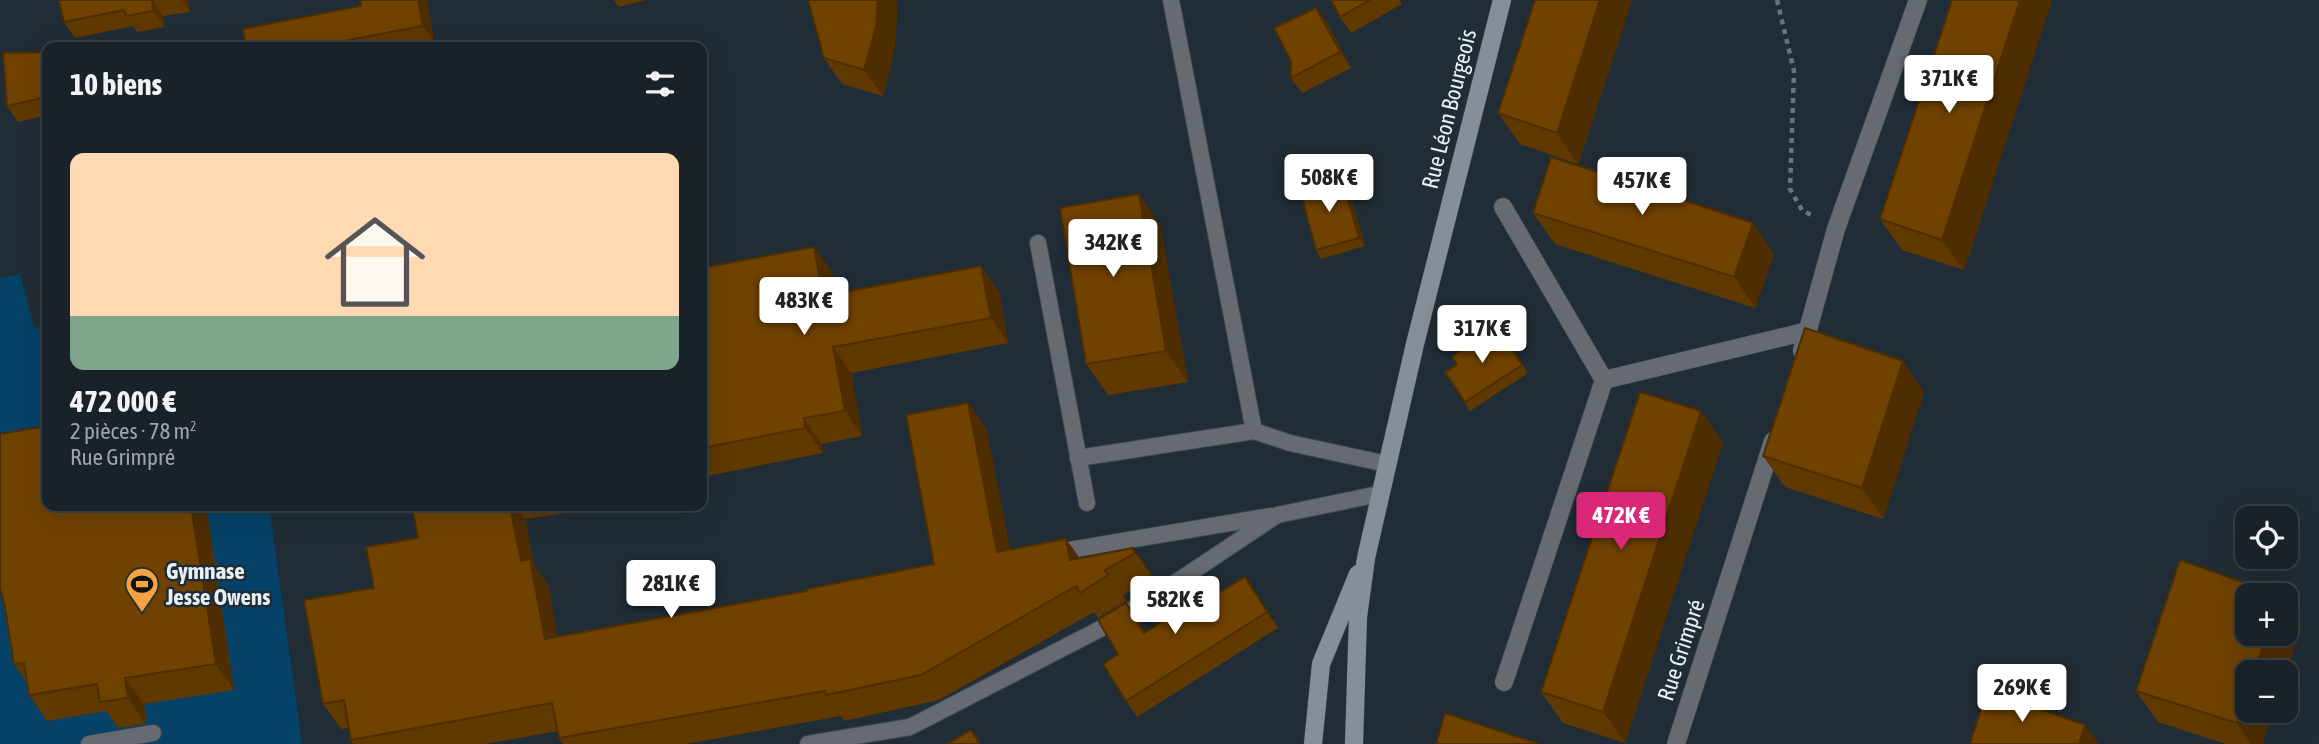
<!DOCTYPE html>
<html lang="fr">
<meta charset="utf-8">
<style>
:root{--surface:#192228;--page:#222a30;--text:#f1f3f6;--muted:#9fa4a8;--line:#373f45;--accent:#db2777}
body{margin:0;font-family:"Asap Condensed",sans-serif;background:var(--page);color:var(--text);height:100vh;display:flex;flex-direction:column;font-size:26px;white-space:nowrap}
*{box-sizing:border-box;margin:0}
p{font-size:23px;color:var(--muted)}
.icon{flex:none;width:38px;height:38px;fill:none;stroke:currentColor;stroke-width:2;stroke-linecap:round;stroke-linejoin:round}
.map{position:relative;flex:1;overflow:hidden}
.sheet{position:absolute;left:42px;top:42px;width:665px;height:469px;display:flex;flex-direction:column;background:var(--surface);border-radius:14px;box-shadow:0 7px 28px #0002,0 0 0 2px var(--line)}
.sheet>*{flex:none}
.tools{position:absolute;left:2235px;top:506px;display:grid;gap:14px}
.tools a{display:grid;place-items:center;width:63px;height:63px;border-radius:14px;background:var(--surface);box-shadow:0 7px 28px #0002,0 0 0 2px var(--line);font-size:35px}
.price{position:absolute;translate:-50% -60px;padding:0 16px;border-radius:7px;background:#fff;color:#222;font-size:23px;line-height:46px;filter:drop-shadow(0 2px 4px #0008)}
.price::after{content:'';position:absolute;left:50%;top:42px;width:21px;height:16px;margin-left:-10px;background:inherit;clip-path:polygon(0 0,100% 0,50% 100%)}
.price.active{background:var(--accent);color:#fff}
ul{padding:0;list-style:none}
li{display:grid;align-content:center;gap:14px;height:371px;padding:0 28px}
li span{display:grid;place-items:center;height:217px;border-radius:14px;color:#555}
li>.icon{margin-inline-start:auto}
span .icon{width:126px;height:126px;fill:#fffc;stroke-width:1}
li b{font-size:30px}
h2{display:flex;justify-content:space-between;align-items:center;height:84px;padding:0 28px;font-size:30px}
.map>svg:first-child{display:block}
.green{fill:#064267}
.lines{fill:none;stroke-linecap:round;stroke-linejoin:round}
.lane-casing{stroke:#3d4851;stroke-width:18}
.street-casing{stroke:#3d4851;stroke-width:19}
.secondary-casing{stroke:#3d4851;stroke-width:19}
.path{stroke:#69747c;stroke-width:4.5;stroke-dasharray:5 5;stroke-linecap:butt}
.lane{stroke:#656b70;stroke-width:16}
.street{stroke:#656b70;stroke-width:18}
.secondary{stroke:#868f97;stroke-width:18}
.wall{fill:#603900}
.shaded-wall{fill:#4e2e00}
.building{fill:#704200;stroke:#4e2e00;stroke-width:2}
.labels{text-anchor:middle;stroke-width:5;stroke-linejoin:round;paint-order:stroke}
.street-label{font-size:23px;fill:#e8f0f6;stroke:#212d36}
.poi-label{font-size:23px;font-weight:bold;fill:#e8f0f6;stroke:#212d36;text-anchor:start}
</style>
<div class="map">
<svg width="2319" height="744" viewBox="0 0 2319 744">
<rect width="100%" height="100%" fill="#212d36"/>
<path class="green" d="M20 274 34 328 47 325V506H269L302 744H0V278Z"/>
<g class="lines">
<defs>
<g id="lane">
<path d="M1171 0 1254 431"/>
<path d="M1038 243 1087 503"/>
<path d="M1078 458 1254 431 1290 443 1387 464"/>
<path d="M1052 553 1271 516"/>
<path d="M89 744 153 733"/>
<path d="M808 744 910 727 1100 629 1181 579 1277 515 1379 494"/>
</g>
<g id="street">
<path d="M1503 207 1604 380 1504 682"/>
<path d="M1802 351 1836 229 1918 0"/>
<path d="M1604 380 1808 331"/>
<path d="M1676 744 1773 441"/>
</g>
<g id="secondary">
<path d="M1313 744 1321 664 1358 574"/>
<path d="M1354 744 1358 617 1366 558 1415 344 1502 0"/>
</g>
</defs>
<use href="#lane" class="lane-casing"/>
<use href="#street" class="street-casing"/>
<use href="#secondary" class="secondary-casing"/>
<path class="path" d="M1777 0 1794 71 1790 189 1802 210 1811 215"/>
<use href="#lane" class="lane"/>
<use href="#street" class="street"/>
<use href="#secondary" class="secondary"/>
</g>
<g class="wall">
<path d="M59 0H188L190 12 163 16 164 27 137 32 133 26 75 38 64 22Z"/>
<path d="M427 0 434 42 406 47H246Z"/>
<path d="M614 0H646L619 7Z"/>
<path d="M808 0H896L897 14 894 52 883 96 842 84 824 58Z"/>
<path d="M1331 0H1400L1402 4 1351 33 1340 17Z"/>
<path d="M1535 0H1632L1578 164 1520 144 1498 113Z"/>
<path d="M1952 0H2052L1964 270 1902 250 1880 219Z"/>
<path d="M1316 8 1327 23 1351 68 1302 93 1291 78Z"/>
<path d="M47 52V115L18 122 7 106Z"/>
<path d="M1342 179 1348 187 1365 246 1321 259 1316 250Z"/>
<path d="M1533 213 1774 254 1755 308 1555 244Z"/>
<path d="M1160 225 1188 382 1108 395 1086 364Z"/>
<path d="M814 247 832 272 836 294 981 266 999 292 1008 343 851 373 862 436 821 444 823 453 702 477V268Z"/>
<path d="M1498 328 1528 373 1470 411 1445 372 1457 365Z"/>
<path d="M1924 392 1883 519 1785 487 1763 456Z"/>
<path d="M968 403 986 428 1010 550 1080 558 1133 548 1151 573 1153 578 1123 595 1126 601 1098 618 1094 612 939 700 844 721 841 716 686 744H563L559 738 558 731 485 744H353L351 740 348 728 341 729 323 704 374 588 418 538 412 506H613L525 519 534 566 548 585 557 637 807 591 934 564Z"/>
<path d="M1723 442 1625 743 1563 723 1541 692Z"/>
<path d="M206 506 234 690 144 704 146 724 118 728 106 711 47 721 29 695 27 683 14 664 5 608Z"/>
<path d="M1256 593 1278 628 1137 717 1126 701 1118 654 1137 619 1145 632 1203 603Z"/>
<path d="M2286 603 2301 626 2262 744H2226L2158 722 2136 691 2286 634Z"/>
</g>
<g class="shaded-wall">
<path d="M152 0 163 16 164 27 153 11Z"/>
<path d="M182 0H188L190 12Z"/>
<path d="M418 0H427L434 42 423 26Z"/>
<path d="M878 0H896L897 14 894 52 883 96 864 70Z"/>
<path d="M1600 0H1632L1578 164 1557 133Z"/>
<path d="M2020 0H2052L1964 270 1942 240Z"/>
<path d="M1316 8 1327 23 1351 68 1340 52Z"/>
<path d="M1342 179 1348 187 1365 246 1359 238Z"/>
<path d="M1139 194 1160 225 1188 382 1166 351Z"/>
<path d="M1753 223 1774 254 1755 308 1734 277Z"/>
<path d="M814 247 832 272 841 322 823 296Z"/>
<path d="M981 266 999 292 1008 343 991 318Z"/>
<path d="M833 347 851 373 862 436 845 411Z"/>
<path d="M1903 361 1924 392 1883 519 1862 488Z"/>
<path d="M968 403 986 428 1015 577 997 552Z"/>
<path d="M1701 411 1723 442 1625 743 1603 712Z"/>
<path d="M804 418 821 444 823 453 805 428Z"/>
<path d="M191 506H206L234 690 216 664Z"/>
<path d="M510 506H516L525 519 534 566 548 585 562 664 545 639 521 561Z"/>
<path d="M1066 539 1084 564 1070 560Z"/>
<path d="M1133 548 1151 573 1153 578 1135 553Z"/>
<path d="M1245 577 1256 593 1278 628 1267 612Z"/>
<path d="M1126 603 1137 619 1155 648 1144 633Z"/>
<path d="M2286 603 2301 626 2286 672H2254L2267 634H2286Z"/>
<path d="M125 678 144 704 146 724 128 698Z"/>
<path d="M2247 692V710H2273L2262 744H2251L2237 723Z"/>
<path d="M2085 725 2099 744H2079Z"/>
</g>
<g class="building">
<path d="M59 0H155H152L153 11 126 16 124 10 64 22Z"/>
<path d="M360 0H418L423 26 327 44 328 47H246L243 29 361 6Z"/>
<path d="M808 0H878L876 26 864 70 824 58Z"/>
<path d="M1331 0H1370L1340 17Z"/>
<path d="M1535 0H1600L1557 133 1498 113Z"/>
<path d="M1952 0H2020L1942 240 1880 219Z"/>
<path d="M1316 8 1340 52 1291 78V61L1274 28Z"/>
<path d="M47 52V97L7 106 3 53Z"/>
<path d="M1551 157 1753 223 1734 277 1533 213Z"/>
<path d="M1342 179 1359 238 1316 250 1300 190Z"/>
<path d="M1139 194 1166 351 1086 364 1060 208Z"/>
<path d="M814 247 823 296 981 266 991 318 833 347 845 411 804 418 805 428 702 448V268Z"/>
<path d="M1498 328 1522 365 1465 402 1445 372 1457 365 1452 356Z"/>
<path d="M1805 328 1903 361 1862 488 1763 456Z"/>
<path d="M1640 392 1701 411 1603 712 1541 692Z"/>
<path d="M968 403 997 552 1066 539 1070 560 1133 548 1135 553 1105 570 1108 575 1080 593 1076 586 921 675 826 695 825 691 559 738 552 703 351 740 344 700 323 704 304 600 374 588 366 547 418 538 412 506H510L521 561 530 559 545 639 807 591V589L934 564 906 415Z"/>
<path d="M47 426V506H191L216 664 125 678 128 698 100 702 97 684 29 695 24 663 14 664 5 608 0 588V434Z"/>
<path d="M2180 560 2279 595H2247V634H2267L2254 672H2247V692L2237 723 2136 691Z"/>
<path d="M1245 577 1267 612 1126 701 1103 664 1118 654 1098 620 1126 603 1144 633 1199 598 1202 603Z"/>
<path d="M1987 690 2085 725 2079 744H1970Z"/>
<path d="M1445 713 1539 744H1436Z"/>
<path d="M971 730 980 744H947Z"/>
</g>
<defs>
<symbol id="stadium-pin" viewBox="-11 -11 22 30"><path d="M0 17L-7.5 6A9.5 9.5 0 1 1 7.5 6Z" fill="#f4a344" stroke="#212d36"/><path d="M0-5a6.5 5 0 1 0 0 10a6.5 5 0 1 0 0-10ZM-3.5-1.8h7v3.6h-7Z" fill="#111"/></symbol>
</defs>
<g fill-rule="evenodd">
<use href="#stadium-pin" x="123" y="565" width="38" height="52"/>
</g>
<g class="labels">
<g class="street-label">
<text transform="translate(1449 109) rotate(-76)" y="8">Rue Léon Bourgeois</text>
<text transform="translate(1681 650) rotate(-72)" y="8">Rue Grimpré</text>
</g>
<g class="poi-label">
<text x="166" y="579">Gymnase<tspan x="166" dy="26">Jesse Owens</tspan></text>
</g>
</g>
</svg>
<div class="tools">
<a><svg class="icon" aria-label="locate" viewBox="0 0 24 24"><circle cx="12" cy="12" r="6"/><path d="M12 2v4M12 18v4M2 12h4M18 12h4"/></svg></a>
<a>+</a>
<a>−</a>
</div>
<b class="price" style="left:1949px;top:115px">371K €</b>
<b class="price" style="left:1329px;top:214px">508K €</b>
<b class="price" style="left:1642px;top:217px">457K €</b>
<b class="price" style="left:1113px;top:279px">342K €</b>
<b class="price" style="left:804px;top:337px">483K €</b>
<b class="price" style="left:1482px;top:365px">317K €</b>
<b class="price active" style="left:1621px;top:552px">472K €</b>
<b class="price" style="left:671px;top:620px">281K €</b>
<b class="price" style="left:1175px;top:636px">582K €</b>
<b class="price" style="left:2022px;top:724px">269K €</b>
<section class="sheet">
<h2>10 biens<svg class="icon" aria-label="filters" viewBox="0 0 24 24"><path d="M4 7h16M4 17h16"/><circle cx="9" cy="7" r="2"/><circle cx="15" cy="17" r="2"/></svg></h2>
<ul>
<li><span style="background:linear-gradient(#ffd9b3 75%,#7fa58c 0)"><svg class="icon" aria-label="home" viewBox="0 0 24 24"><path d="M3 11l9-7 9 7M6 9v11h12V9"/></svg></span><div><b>472 000 €</b><p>2 pièces · 78 m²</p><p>Rue Grimpré</p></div></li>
</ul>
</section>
</div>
